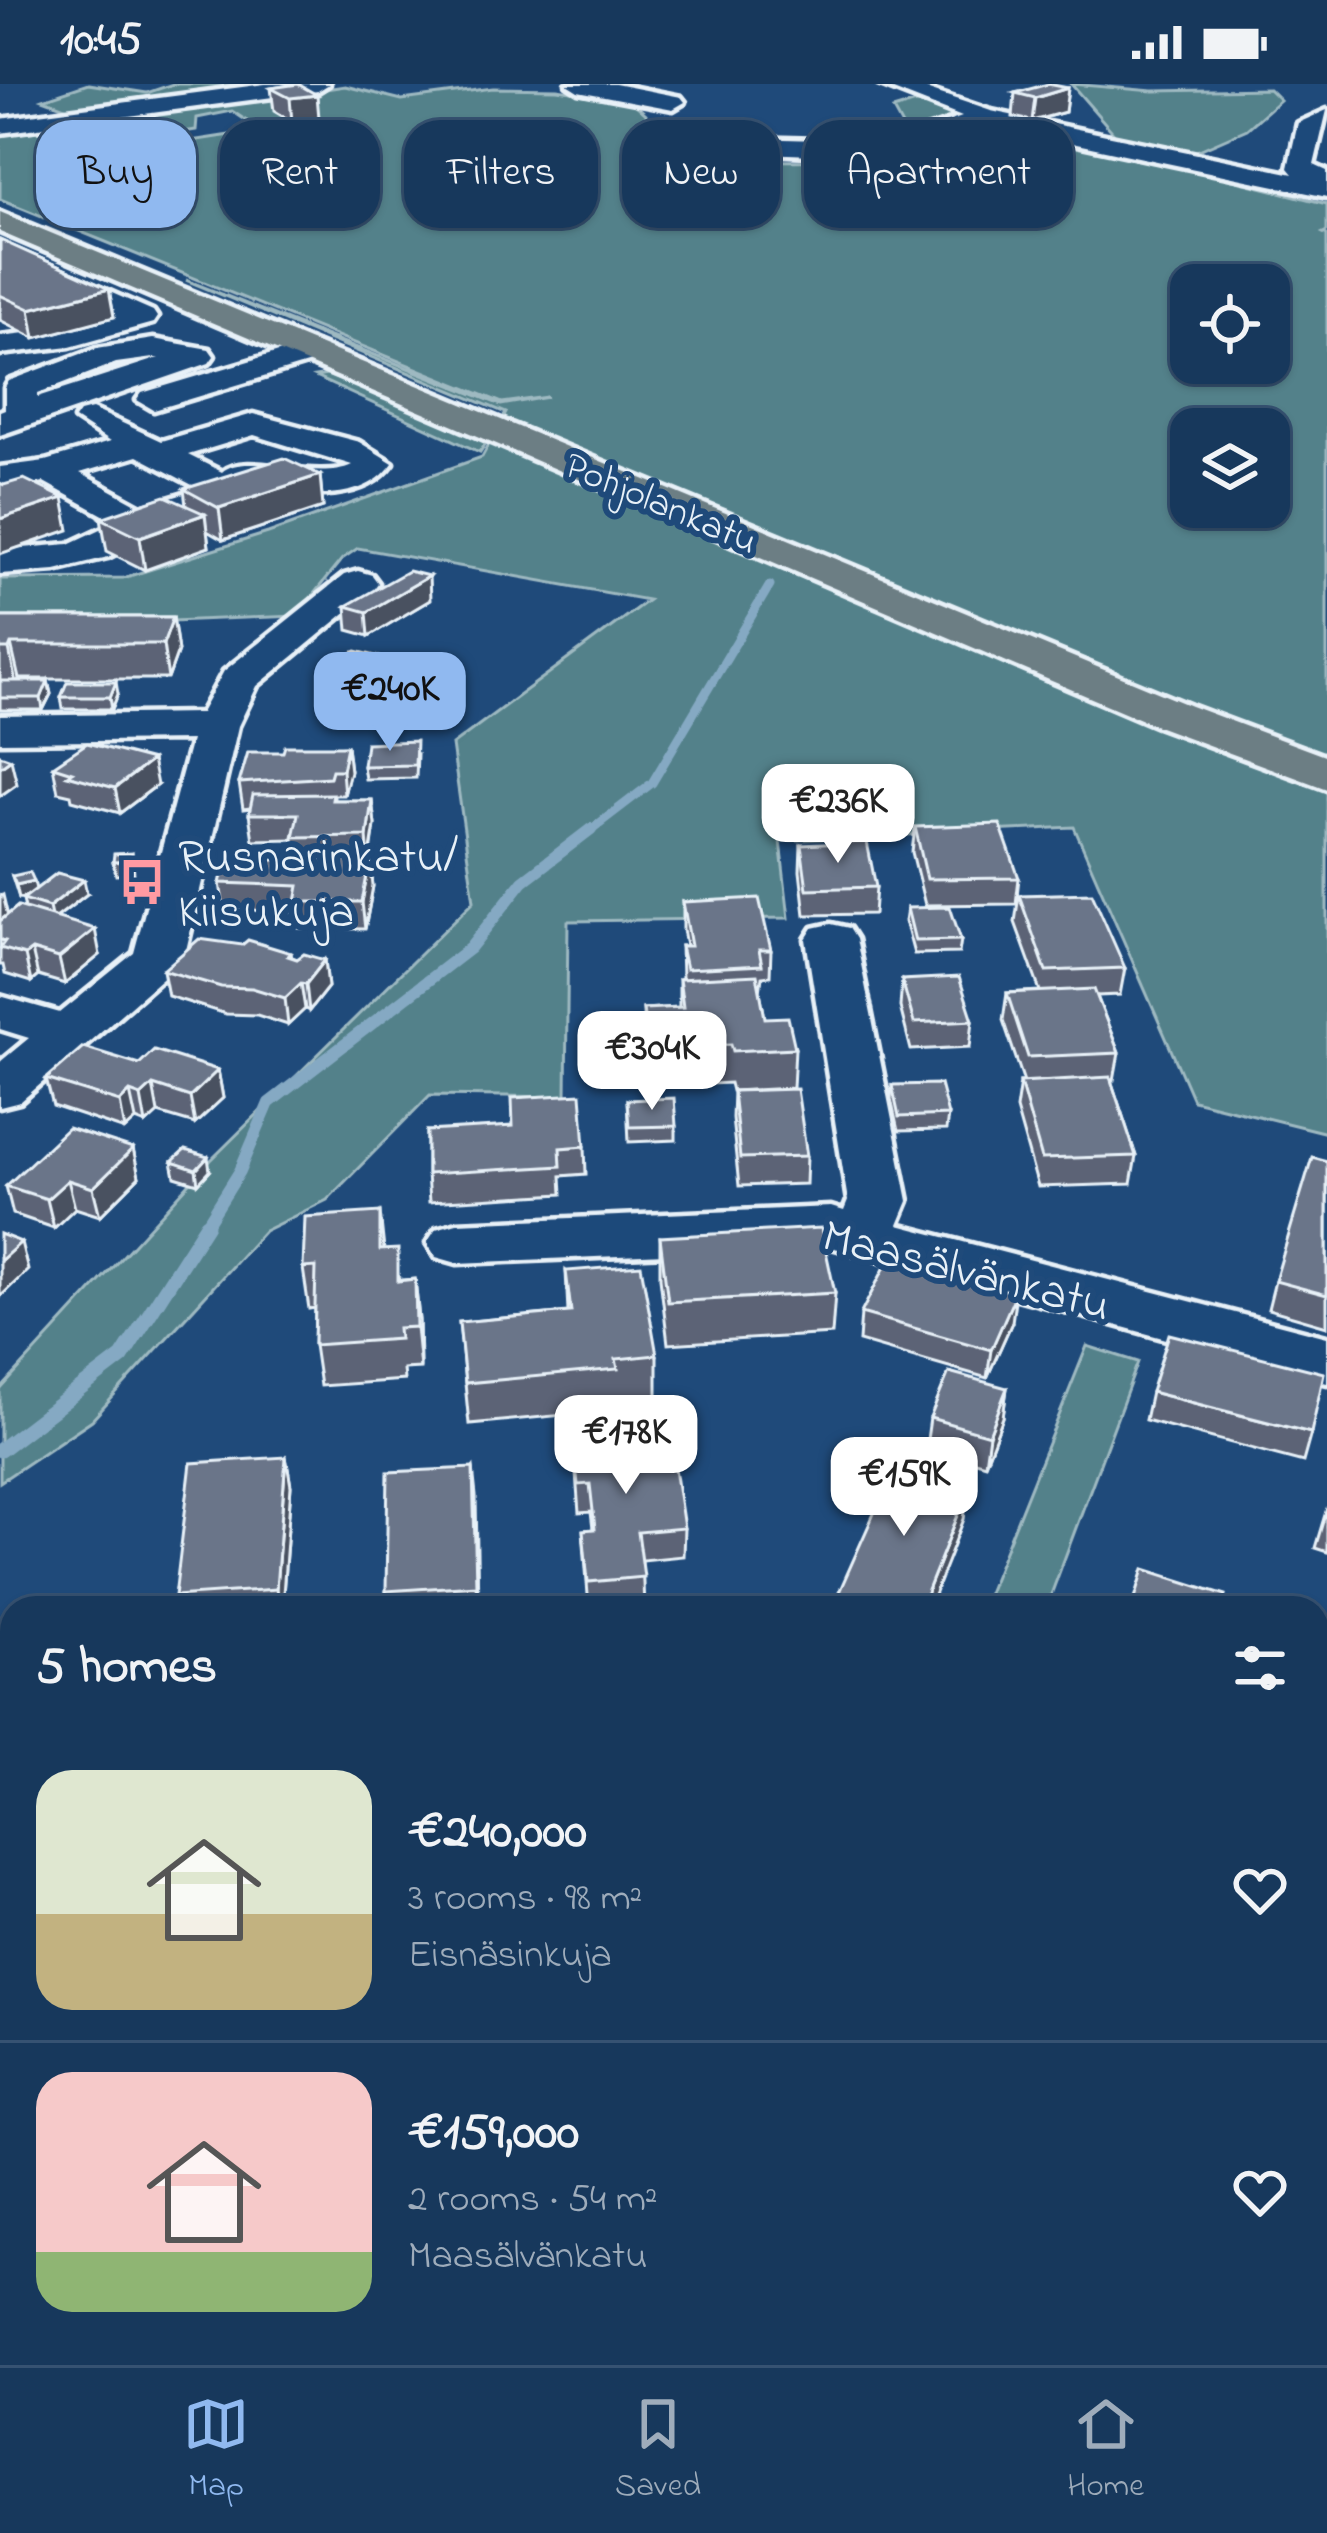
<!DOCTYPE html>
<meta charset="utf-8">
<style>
:root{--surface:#17385c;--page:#244365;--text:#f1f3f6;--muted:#9eacbb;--line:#365272;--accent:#90b9f0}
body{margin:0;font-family:"Indie Flower",sans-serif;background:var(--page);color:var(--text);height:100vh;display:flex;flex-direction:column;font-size:45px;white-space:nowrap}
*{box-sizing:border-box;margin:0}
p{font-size:39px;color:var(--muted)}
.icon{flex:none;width:66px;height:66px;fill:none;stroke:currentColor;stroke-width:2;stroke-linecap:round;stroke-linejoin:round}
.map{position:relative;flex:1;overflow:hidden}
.details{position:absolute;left:0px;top:1512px;width:1329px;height:771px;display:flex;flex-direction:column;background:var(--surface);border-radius:36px 36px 0 0;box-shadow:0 3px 9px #0004,0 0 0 3px var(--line)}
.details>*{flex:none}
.guide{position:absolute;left:36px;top:36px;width:1257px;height:108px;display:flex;gap:24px}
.buttons{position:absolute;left:1170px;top:180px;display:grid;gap:24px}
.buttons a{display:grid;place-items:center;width:120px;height:120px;border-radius:24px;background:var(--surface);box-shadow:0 3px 9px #0004,0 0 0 3px var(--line);font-size:60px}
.price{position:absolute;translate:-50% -102px;padding:0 27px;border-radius:24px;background:#fff;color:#222;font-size:39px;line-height:78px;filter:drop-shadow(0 3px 6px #0008)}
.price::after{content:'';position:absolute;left:50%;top:72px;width:36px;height:27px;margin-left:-18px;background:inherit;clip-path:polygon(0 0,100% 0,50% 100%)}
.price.active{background:var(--accent);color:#111}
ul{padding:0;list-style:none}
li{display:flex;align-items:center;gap:36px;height:300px;padding:0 36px}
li+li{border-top:3px solid var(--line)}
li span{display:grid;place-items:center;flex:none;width:336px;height:240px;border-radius:36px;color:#555}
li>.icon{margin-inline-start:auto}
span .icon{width:144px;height:144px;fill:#fffc;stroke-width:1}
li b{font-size:51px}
h2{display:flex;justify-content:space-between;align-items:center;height:144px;padding:0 36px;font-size:51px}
.pill{padding:0 42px;border-radius:36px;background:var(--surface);box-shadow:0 3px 9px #0004,0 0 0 3px var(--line);font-size:42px;line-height:108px}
.pill.active{background:var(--accent);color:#111}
.status{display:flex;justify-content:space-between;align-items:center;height:84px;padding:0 60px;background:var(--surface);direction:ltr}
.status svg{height:33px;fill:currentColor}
.tabs{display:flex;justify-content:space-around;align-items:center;height:168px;border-top:3px solid var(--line);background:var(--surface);font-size:33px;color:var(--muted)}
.tabs a{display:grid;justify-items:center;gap:6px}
.tabs .active{color:var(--accent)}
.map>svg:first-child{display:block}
.green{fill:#53818a;stroke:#9eb9c1;stroke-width:3;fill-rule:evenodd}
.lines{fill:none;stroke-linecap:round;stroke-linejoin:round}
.stream-far2{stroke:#85a9c3;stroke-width:9}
.stream-far1{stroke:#85a9c3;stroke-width:12}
.stream{stroke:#85a9c3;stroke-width:15}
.minor-casing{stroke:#e8f1f8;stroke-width:9}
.major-casing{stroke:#e8f1f8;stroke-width:9}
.minor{fill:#1f4a7a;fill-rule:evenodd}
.major{fill:#6c7e84;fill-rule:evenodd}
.wall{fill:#5b6476;stroke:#e8f1f8;stroke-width:3}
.shaded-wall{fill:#4a5160;stroke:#e8f1f8;stroke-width:3}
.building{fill:#6a7489;stroke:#e8f1f8;stroke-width:3}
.labels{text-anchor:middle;stroke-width:12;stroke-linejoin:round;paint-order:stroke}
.far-street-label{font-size:39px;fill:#e8f1f8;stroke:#1f4a7a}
.poi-label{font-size:48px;fill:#e8f1f8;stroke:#1f4a7a;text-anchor:start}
.street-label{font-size:48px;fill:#e8f1f8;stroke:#1f4a7a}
</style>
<div class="status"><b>10:45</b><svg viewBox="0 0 49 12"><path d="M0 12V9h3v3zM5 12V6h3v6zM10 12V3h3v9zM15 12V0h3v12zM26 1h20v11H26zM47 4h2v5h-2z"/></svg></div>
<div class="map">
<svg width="1327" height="2281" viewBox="0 0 1327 2281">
<rect width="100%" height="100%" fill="#1f4a7a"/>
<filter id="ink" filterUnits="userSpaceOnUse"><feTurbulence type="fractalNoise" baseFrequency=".00833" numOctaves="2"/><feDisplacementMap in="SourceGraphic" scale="24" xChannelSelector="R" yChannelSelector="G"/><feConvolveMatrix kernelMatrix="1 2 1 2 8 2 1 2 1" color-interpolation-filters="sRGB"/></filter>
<g filter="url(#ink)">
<g class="green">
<path d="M88 0 147 9 173 0H266L73 26 43 15Z"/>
<path d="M1071 0 1153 7 1269 5 1280 16 1247 45 1192 69 1117 53Z"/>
<path d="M345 2 402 16 493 4 557 5 629 15 646 30V85H717L736 77 926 76 997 63 904 46 893 26 923 17 1327 120V147L1323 149 1327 151V1049L1193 1016 1074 743 780 757 789 834 568 837 566 1013 430 1011 327 1116 264 1147 92 1336 0 1398V1306L211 1076 474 817 452 661 648 516 358 464 342 475 296 532 0 544V495L123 494 268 449 482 373 506 329 186 196 501 321 548 313 502 319 0 115V51L67 44 119 61H165L236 50 250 39 232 27 197 34 196 46C168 51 120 56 96 40ZM1191 201H1269V279H1191ZM1191 345H1269V423H1191Z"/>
<path d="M327 291 490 353 480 368 315 293Z"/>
<path d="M1087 1262 1138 1278 1046 1524H982Z"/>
<path d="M693 2271H887L883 2281H714Z"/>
</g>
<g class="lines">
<path class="stream-far2" d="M588 748 652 699 770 501"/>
<path class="stream-far1" d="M205 1143 240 1087 269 1019 470 864 523 797 591 745"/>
<path class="stream" d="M0 1366 122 1273 207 1140"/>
<defs>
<g id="minor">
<path d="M265 0H329L318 7 0 49V35Z"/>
<path d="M567 0H615L681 13 685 18 673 25 578 7Z"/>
<path d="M878 0H911L991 27 1293 90 1288 84 1298 39 1327 26 1314 81 1327 87V113L987 41 891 74 680 66 668 59 680 52 889 58 962 33Z"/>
<path d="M0 160 153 227 157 233 153 239 70 262 0 270V252L68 244 113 231 0 180Z"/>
<path d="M153 255 209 265 214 272 209 279 0 351V327L5 325V304L9 297 97 264ZM153 274H159L38 313V309L116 279Z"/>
<path d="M309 259 325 269 320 276 154 326 137 316 142 309Z"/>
<path d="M92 325 161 357 253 330 359 358 393 379C360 425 293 408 245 402L249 407 244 415 152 444 141 456 108 473 55 486 0 490V466L69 460 116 438 44 398 0 405V383L45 377 110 358 75 335 80 328ZM254 351 352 381C314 399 246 366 222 388L188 371ZM137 372 200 405 142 423 80 389Z"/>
<path d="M358 487 372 491 378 499 372 507 257 602 238 642 184 875 20 1018 0 1023V978L29 954 0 945V912L60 929 134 869 191 656 0 658V632L201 629 224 587 344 491Z"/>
<path d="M831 840 849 844 856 855 908 1117 898 1141 1327 1253V1299L831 1163 457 1179 436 1173 427 1159 436 1145 457 1139 831 1123 844 1127 848 1117 806 855 813 844Z"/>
<path d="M1317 1781 1327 1785V1861L1317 1857Z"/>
<path d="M184 2271H484L489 2281H179Z"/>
</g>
<path id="major" d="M0 128 1191 622 1327 673V705L1157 642 0 148Z"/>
</defs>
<use href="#minor" class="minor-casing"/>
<use href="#major" class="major-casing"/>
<use href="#minor" class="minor"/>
<use href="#major" class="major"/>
</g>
<g class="wall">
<path d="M298 0 319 34 292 38 274 27 271 4Z"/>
<path d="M1068 4 1065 28 1032 37 1013 33 1015 9Z"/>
<path d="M0 156 109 205 114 233 35 254 0 236Z"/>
<path d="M320 391 323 423 223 456 207 447 209 463 145 486 107 467 101 434 186 422 184 405Z"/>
<path d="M430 516 369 552 348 546 346 522Z"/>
<path d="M0 533H173L178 567 168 595H19L17 597H48L51 610 43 626H0Z"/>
<path d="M326 579 392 589 363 610 327 600Z"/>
<path d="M118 610 112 625H63L61 613Z"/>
<path d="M347 662 350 687 344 711H334V716H372L375 741 370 776 373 802 365 845 299 844 297 828 224 825 220 799 296 776 293 755 253 756 249 730 250 724 243 725 239 699 283 668Z"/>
<path d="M417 670 416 694 365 695 363 682Z"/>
<path d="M53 682 157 701 120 729 72 716 71 711 58 708Z"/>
<path d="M915 743 1019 794 1016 820 925 821 912 768Z"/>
<path d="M801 761 876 803 874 830 805 831 800 787Z"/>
<path d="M132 769 134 790 116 791 113 778Z"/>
<path d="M12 792 36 805 87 810 56 834 100 871 65 900 38 892 31 898 5 890 3 881H0V810L7 831 25 824 23 815 27 812 19 814Z"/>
<path d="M1019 811 1125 884 1120 911 1097 912 1119 969 1114 996H1111L1136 1072 1131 1100 1038 1103 1016 1025 1020 998H1024L1003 936 1007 909 1040 907 1015 838Z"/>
<path d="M683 818 771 866 770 892 762 893 760 908 765 934 795 964 793 1004 732 1007 730 999 648 1003 644 964 643 925 679 923V895L682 894 681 862H686L683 845Z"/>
<path d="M907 824 961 856 959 869 914 870 905 837Z"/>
<path d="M291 869 292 873 297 875 325 876 328 903 309 927 305 925 288 941 257 931 226 930 168 912 163 886Z"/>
<path d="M902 896 973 936 970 963 911 966 900 923Z"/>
<path d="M139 980 218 986 223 1014 195 1040 158 1029 146 1040 136 1036 125 1046 53 1022 46 995Z"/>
<path d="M892 1001 948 1031 946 1046 898 1047 891 1015Z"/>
<path d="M733 1007 807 1072 806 1100 739 1102 732 1034Z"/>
<path d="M627 1016 676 1042V1056L629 1058Z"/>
<path d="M427 1047 585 1062 586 1090 561 1092 562 1110 429 1118 427 1090Z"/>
<path d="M133 1065 139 1093 100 1132 75 1124 54 1144 13 1130 6 1102Z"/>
<path d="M1327 1077V1242L1268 1225 1275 1197Z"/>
<path d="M172 1078 210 1087 198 1100 175 1093Z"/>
<path d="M380 1128 384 1166 401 1196 415 1195 419 1236 420 1284 403 1285 404 1296 320 1302 314 1261 315 1224 309 1225 303 1184Z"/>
<path d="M660 1153 835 1209 832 1250 668 1260 660 1194Z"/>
<path d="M566 1187 657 1271V1313L618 1316 619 1326 469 1340 459 1238 568 1228Z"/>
<path d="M974 1189 973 1197 1012 1238 987 1294 859 1257 861 1229Z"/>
<path d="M1007 1304 1003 1333 985 1380 926 1363 930 1334Z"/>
<path d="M1151 1308 1311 1349 1303 1378 1145 1336Z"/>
<path d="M573 1350 684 1444 683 1472 642 1476 644 1522 589 1524 583 1446 593 1445 591 1428 579 1429Z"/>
<path d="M286 1373 291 1402 282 1524H178L175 1512Z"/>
<path d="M473 1384 478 1524H388L386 1507Z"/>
<path d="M1327 1424V1468L1315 1464Z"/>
<path d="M12 1569V1772H0V1570Z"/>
<path d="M1327 1695V1762L1317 1754V1704Z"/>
<path d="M12 1963V2209L0 2210V1964Z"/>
<path d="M1327 1978V2115L1317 2106V1988Z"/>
<path d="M1327 2198V2281H1307L1297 2271H1317V2209Z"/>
<path d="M1055 2271H1198L1208 2281H1052Z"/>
</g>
<g class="shaded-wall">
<path d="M1068 4 1065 28 1032 37 1035 14Z"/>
<path d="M317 11 319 34 292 38 290 14Z"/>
<path d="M109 205 114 233 35 254 30 225Z"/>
<path d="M320 391 323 423 223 456 219 424Z"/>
<path d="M63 414 69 446 0 470V435Z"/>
<path d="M205 430 209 463 145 486 140 453Z"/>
<path d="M429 492 430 516 369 552 367 528Z"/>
<path d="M173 533 178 567 168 595 163 560Z"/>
<path d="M11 560 19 595 16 600 9 565Z"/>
<path d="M391 576 392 589 363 610 362 597Z"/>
<path d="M48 597 51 610 43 626 41 614Z"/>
<path d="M116 598 118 610 112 625 110 613Z"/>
<path d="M347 662 350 687 344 711 342 686Z"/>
<path d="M11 675 17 700 0 712V683Z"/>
<path d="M152 676 157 701 120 729 115 704Z"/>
<path d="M372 716 375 741 369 778 367 752Z"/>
<path d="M370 776 373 802 365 845 362 818Z"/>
<path d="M84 796 87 810 52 837 49 823Z"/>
<path d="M34 797 37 810 19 814 16 801Z"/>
<path d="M3 811 9 837 0 844V813Z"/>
<path d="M95 845 100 871 65 900 59 874Z"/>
<path d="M32 866 38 892 31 898 25 871Z"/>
<path d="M325 876 328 903 309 927 306 900Z"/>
<path d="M301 899 305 925 288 941 285 914Z"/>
<path d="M218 986 223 1014 195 1040 190 1013Z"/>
<path d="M153 1001 158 1029 146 1040 141 1012Z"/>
<path d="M130 1008 136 1036 125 1046 120 1018Z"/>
<path d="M133 1065 139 1093 100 1132 93 1104Z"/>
<path d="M208 1073 210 1087 198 1100 196 1086Z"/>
<path d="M68 1096 75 1124 54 1144 47 1115Z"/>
<path d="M21 1158 28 1186 0 1213V1177Z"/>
<path d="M415 1195 419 1236 420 1284 416 1243Z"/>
<path d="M1016 1209 1012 1238 987 1294 991 1266Z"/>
<path d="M1007 1304 1003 1333 985 1380 989 1351Z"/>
<path d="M286 1373 291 1402 282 1524H279L276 1505Z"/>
<path d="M473 1384 476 1412 478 1524 476 1501Z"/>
<path d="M968 1406 964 1435 929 1524H921Z"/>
</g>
<g class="building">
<path d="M298 0 317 11 290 14 271 4Z"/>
<path d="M1048 0 1068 4 1035 14 1015 9Z"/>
<path d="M0 156 109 205 30 225 0 211Z"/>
<path d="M284 374 320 391 219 424 184 405Z"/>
<path d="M24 395 63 414 0 435V399L4 401Z"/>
<path d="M165 412 205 430 140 453 101 434Z"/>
<path d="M408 487 429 492 367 528 346 522Z"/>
<path d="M0 533H173L163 560H11L9 565H0Z"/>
<path d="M356 567 391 576 362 597 326 588 334 582 326 579Z"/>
<path d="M0 597H48L41 614H0Z"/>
<path d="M67 598H116L110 613H61Z"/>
<path d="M416 657 415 681 363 682 366 659Z"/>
<path d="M87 659 152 676 115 704 67 691 72 688 53 682Z"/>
<path d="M285 662H347L342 686H332L330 693 239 699 248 668H283Z"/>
<path d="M0 671 11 675 0 683Z"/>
<path d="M333 710 332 716H372L367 752 293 753 298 730H249L253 711Z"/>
<path d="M1000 740 1019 794 927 795 915 743Z"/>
<path d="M867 758 876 803 807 805 801 761Z"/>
<path d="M132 769V777L113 778 114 770Z"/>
<path d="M226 776H370L362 818H296L299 802 220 799Z"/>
<path d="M30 788 34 797 16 801 12 792Z"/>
<path d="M57 789 84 796 49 823 23 815Z"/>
<path d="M1092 809 1125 884 1046 887 1019 811Z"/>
<path d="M759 814 771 866H759L762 881 686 885 681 862H691L683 818Z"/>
<path d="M18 822 95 845 59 874 32 866 25 871 0 864 5 857 0 856V837Z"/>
<path d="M950 823 961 856 915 857 907 824Z"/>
<path d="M199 855 242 861 248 856 291 869 288 872 297 875 304 870 325 876 306 900 301 899 285 914 252 904 221 903 163 886Z"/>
<path d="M757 891 765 934 788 933 795 964 733 967 731 960 648 963 643 925 683 923 679 895Z"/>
<path d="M959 893 973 936 914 939 902 896Z"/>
<path d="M1094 905 1119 969 1028 973 1007 909Z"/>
<path d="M83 963 139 980 154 966 218 986 190 1013 153 1001 141 1012 130 1008 120 1018 46 995Z"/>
<path d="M1110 993 1136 1072 1042 1075 1020 998Z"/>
<path d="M940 1000 948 1031 899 1033 892 1001Z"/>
<path d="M797 1005 807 1072 740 1074 733 1007Z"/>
<path d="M581 1010 585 1062 560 1064 561 1082 427 1090V1047L513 1042 512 1014Z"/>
<path d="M674 1014 676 1042 629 1043 627 1016Z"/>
<path d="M68 1044 133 1065 93 1104 68 1096 47 1115 6 1102Z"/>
<path d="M185 1066 208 1073 196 1086 172 1078Z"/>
<path d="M1312 1073 1327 1077V1211L1275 1197Z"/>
<path d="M380 1128V1166L398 1165V1197L415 1195 416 1243 398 1244 399 1255 314 1261 316 1183 303 1184 305 1133Z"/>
<path d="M821 1144 835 1209 668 1218 660 1153Z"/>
<path d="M0 1150 21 1158 0 1177Z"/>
<path d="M889 1175 935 1187 939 1180 974 1189 971 1197 1016 1209 991 1266 861 1229Z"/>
<path d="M641 1181 657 1271 616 1275 618 1285 465 1299 459 1238 571 1228 566 1187Z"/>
<path d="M1169 1250 1324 1289 1311 1349 1151 1308Z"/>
<path d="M949 1288 1007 1304 989 1351 930 1334Z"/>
<path d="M669 1344 684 1444 638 1448 644 1493 588 1498 583 1446 595 1445 590 1400 578 1401 573 1350Z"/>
<path d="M900 1371 958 1389 953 1402 968 1406 921 1524H832Z"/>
<path d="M286 1373 276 1505 175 1512 191 1379Z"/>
<path d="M473 1384 476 1501 386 1507 388 1388Z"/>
<path d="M1144 1485 1226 1511 1222 1524H1132Z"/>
<path d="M12 1569V1730L0 1731V1570Z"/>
<path d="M1327 1695V1726L1317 1718V1704Z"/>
<path d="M12 1963V2171L0 2172V1964Z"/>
<path d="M1327 1978V2079L1317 2070V1988Z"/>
<path d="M1327 2198V2265L1317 2255V2209Z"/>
<path d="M1073 2271H1198L1208 2281H1083Z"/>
</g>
</g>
<defs>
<symbol id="bus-bare" viewBox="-9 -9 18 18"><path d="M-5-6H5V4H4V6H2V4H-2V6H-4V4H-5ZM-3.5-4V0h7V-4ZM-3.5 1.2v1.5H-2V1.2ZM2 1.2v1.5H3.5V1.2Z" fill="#ff9aa2" stroke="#1f4a7a" stroke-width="2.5" paint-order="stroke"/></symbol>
</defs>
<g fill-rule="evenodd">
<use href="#bus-bare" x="109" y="765" width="66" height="66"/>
</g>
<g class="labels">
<g class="far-street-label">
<text transform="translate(662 417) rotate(23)" y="14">Pohjolankatu</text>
</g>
<g class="poi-label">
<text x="178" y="787">Rusnarinkatu/<tspan x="178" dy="55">Kiisukuja</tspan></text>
</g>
<g class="street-label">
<text transform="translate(967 1184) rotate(14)" y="17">Maasälvänkatu</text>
</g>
</g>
</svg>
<div class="buttons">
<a><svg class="icon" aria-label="locate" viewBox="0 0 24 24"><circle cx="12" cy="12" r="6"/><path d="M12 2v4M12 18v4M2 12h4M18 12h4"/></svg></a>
<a><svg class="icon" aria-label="layers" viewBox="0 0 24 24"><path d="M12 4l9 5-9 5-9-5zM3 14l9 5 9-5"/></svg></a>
</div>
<b class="price active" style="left:390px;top:670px">€240K</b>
<b class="price" style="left:838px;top:782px">€236K</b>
<b class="price" style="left:652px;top:1029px">€304K</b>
<b class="price" style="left:626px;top:1413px">€178K</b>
<b class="price" style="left:904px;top:1455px">€159K</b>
<div class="guide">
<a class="pill active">Buy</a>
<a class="pill">Rent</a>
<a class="pill">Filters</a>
<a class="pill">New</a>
<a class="pill">Apartment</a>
</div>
<section class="details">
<h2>5 homes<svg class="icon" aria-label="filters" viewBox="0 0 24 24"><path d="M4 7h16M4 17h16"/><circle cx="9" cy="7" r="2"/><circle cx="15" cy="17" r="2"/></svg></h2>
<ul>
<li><span style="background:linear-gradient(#dfe7d0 60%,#c2b280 0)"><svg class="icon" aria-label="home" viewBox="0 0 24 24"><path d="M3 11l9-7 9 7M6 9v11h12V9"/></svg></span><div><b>€240,000</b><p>3 rooms · 98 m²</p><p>Eisnäsinkuja</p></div><svg class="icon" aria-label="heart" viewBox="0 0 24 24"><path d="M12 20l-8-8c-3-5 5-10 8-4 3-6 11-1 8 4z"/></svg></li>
<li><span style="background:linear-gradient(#f6c9c9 75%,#8fb573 0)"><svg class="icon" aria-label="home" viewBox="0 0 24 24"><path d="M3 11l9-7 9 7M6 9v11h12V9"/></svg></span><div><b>€159,000</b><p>2 rooms · 54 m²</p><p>Maasälvänkatu</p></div><svg class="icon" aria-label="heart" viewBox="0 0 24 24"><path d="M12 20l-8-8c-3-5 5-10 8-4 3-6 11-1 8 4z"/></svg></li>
</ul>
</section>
</div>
<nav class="tabs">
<a class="active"><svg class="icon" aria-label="map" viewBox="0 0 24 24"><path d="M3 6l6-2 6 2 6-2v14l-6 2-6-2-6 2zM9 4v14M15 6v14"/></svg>Map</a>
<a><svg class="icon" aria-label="saved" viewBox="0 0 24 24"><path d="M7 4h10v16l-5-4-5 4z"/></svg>Saved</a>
<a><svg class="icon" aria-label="home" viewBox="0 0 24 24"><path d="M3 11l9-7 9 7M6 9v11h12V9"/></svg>Home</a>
</nav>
